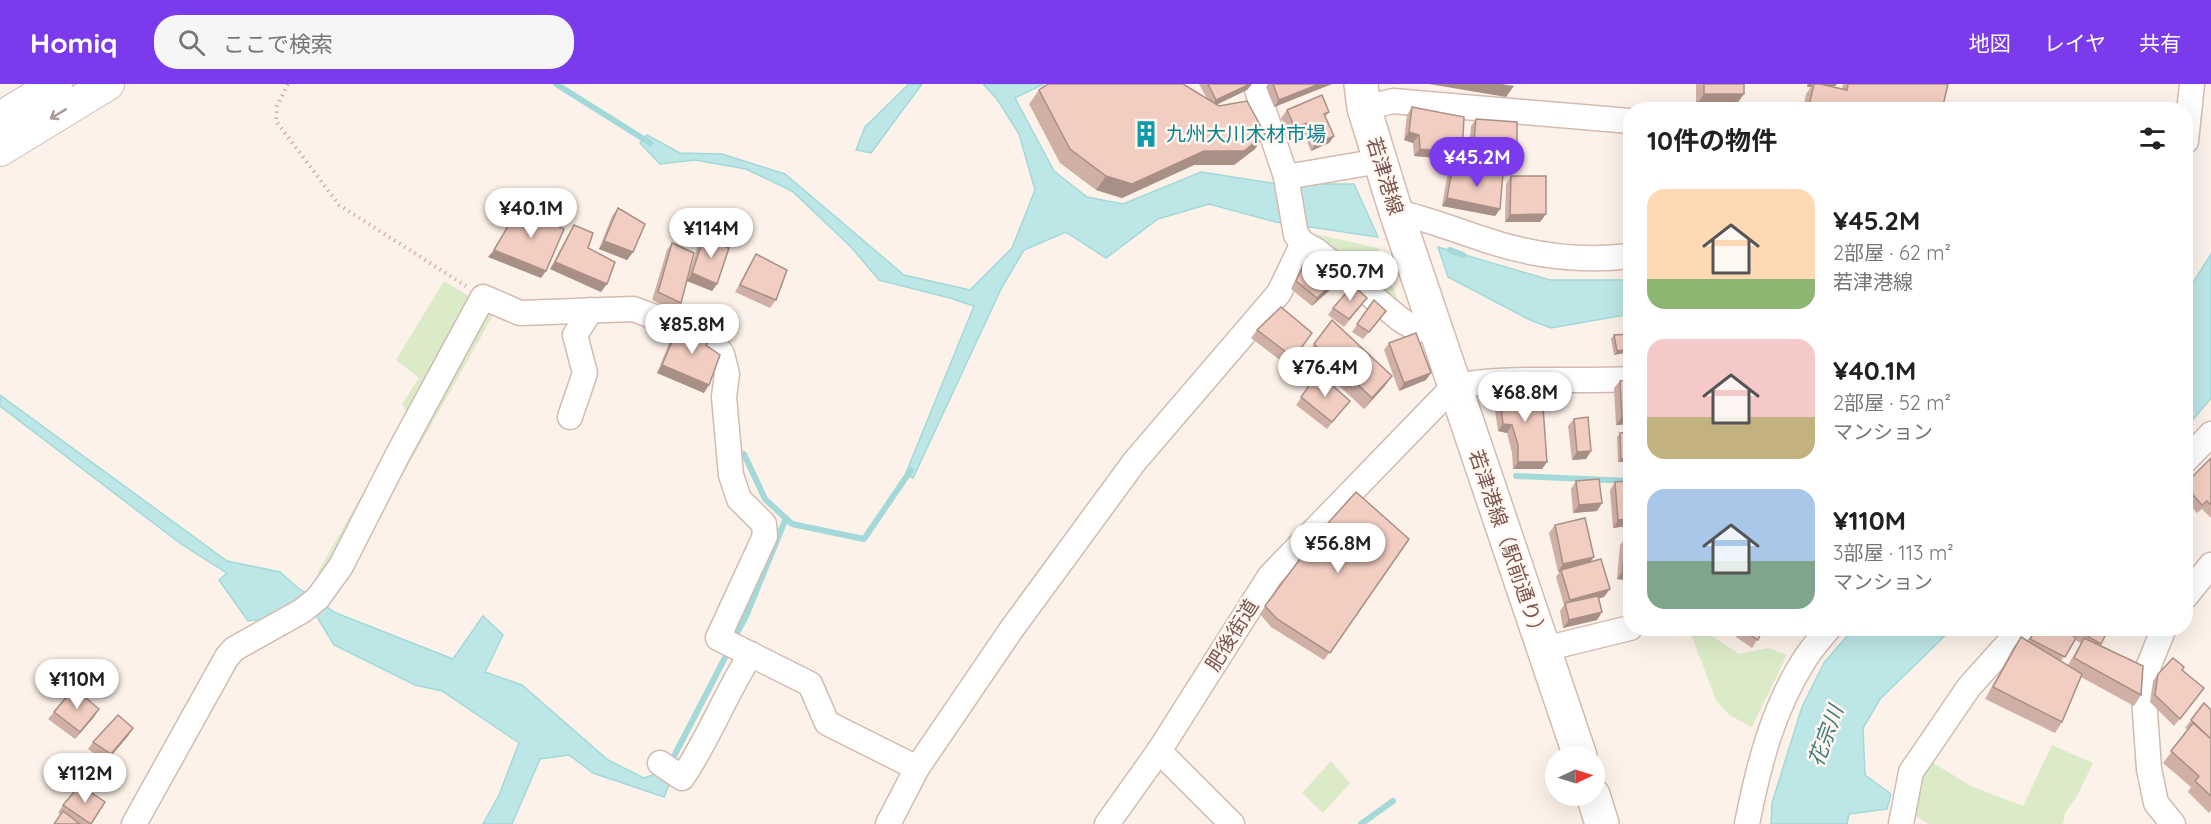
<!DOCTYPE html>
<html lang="ja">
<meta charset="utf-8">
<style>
:root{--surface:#fff;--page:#f6f6f6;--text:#222;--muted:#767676;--accent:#7c3aed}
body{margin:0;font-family:Quicksand,"Noto Sans JP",sans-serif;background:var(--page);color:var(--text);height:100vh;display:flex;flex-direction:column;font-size:22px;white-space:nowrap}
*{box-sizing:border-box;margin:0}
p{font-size:20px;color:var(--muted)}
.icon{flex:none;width:33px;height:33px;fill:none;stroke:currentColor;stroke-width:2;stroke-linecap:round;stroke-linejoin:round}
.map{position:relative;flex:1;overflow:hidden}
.sheet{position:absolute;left:1623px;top:18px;width:570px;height:534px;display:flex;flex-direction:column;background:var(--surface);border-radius:24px;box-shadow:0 6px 24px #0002}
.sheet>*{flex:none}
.needle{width:39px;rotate:86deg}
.buttons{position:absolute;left:1545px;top:662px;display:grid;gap:12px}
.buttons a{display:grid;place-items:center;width:60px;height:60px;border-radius:50%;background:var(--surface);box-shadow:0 6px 24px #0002;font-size:30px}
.price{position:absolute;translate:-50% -51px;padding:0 14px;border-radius:21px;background:#fff;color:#222;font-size:20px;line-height:39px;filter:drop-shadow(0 2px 3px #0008)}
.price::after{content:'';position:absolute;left:50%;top:36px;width:18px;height:14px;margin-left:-9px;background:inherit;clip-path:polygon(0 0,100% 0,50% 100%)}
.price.active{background:var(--accent);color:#fff}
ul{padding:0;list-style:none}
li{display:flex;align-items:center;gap:18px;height:150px;padding:0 24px}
li span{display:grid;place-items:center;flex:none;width:168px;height:120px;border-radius:18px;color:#555}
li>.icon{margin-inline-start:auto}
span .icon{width:72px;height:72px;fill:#fffc;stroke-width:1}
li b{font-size:26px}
h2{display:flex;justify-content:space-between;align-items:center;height:72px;padding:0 24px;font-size:26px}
header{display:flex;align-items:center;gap:36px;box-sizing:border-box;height:84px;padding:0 30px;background:var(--accent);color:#fff}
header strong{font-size:28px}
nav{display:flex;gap:33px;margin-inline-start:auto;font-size:21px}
.search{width:420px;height:54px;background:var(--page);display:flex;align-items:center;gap:15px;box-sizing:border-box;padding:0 21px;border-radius:24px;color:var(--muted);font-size:22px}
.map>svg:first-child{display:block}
.green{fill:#dbebc7}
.water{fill:#bde7e7;stroke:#a3d9d9;stroke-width:1.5}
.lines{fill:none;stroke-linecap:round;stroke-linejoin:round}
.stream{stroke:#a3d9d9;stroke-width:6}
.minor-casing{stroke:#d2bbb1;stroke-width:27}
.tertiary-casing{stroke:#d2bbb1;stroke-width:34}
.secondary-casing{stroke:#d5baae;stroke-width:36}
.path{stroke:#d8b0a3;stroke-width:4;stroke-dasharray:1.5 4.5;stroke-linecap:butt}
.minor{stroke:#fff;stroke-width:24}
.tertiary{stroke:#fff;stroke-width:32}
.secondary{stroke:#fff;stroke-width:33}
.wall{fill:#d0b0a6;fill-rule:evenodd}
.shaded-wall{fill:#a99087}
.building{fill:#f2cdc1;stroke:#a99087;stroke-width:1.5}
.oneway{stroke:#ae9994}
.labels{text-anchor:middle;stroke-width:5;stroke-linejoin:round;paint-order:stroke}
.culture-label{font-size:20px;fill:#0d838f;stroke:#fff7f0;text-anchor:start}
.street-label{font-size:20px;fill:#78554c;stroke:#fff7f0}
.water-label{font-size:21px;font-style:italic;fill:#407c7c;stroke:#fff7f0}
</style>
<header>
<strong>Homiq</strong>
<div class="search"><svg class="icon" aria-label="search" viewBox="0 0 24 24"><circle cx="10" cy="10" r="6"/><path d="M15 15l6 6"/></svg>ここで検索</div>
<nav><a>地図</a><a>レイヤ</a><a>共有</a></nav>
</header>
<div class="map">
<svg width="2211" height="740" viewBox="0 0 2211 740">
<rect width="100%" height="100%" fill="#fdf2e9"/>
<g class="green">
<path d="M1315 150 1378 164 1398 217Z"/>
<path d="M444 197 495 228 338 506 318 488 408 330 402 320 419 294 396 276Z"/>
<path d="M1689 545H1706V548L1739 570 1768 564 1787 571 1752 643 1729 631 1716 616Z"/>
<path d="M2052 661 2093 679 2077 712 2065 729 2063 740H1928L1914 731 1922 695 1930 677 1971 702 2023 722Z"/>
<path d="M1331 677 1350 699 1323 729 1302 709Z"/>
</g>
<g class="water">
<path d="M909 0H922L871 69 856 66 865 43Z"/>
<path d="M983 0H1044L1015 14 1054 87 1087 113 1123 120 1201 88 1278 100H1354L1378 153 1276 138 1209 120 1158 135 1106 174 1066 148 1024 166 1002 203 913 394 906 389 974 222 950 214 879 196 851 163 792 107 746 85 695 76 660 80 640 59 647 51 680 69 722 70 785 90 904 191 970 206 1012 164 1035 106 1019 50 997 15Z"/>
<path d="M1438 163 1550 196H1624L1630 194V230L1551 244 1530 236 1448 193Z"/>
<path d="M2211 170V314L2186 344V210Z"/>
<path d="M0 311 227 477 280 488 297 503 336 529 453 575 483 532 503 551 485 588 522 601 608 676 644 694 661 688 671 696 664 713 593 689 569 671 540 675 512 740H483L499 711 519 659 442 607 415 601 334 561 314 528 248 537 219 496 227 489 181 460 0 322Z"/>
<path d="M1853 545H1952L1880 615 1863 644 1865 691 1891 710 1887 725 1849 730 1847 740H1771L1772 719 1802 623 1824 579Z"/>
</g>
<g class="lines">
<g class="stream">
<path d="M556 0 650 59"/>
<path d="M1450 166 1463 171"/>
<path d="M744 370 765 415 792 440 864 455 911 386"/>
<path d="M1516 392 1630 397"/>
<path d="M734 555 747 530 786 434"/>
<path d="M670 680 730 564"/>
<path d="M1361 740 1393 717"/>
</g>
<defs>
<g id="minor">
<path d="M1255 0 1286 93 1296 151 1303 159 1317 167 1401 236 1418 246 1433 244"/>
<path d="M1364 24 1393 17 1630 37"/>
<path d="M2186 57 2192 0"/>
<path d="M1286 93 1380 77"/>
<path d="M1396 128C1425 134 1452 145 1480 154 1528 171 1580 178 1630 172"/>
<path d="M570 333 585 289 575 251 591 226"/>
<path d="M2186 376 2211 350"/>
<path d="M2186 512 2211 481"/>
<path d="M2164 544 2149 581 2144 614 2149 685 2156 719 2173 740"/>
<path d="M1544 565 1630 544"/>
<path d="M1159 667 1232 740"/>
<path d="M660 679 682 694C709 655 725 610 751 570"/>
<path d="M134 740 227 573 234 565 302 527 318 514 341 482 398 370 483 213 520 229 633 225 694 247 711 256 722 270 727 290 724 313 731 391 739 415 764 440 765 452 718 554 810 600 827 639 917 684"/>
<path d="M888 740 917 684 1011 546 1135 377 1279 209 1303 159"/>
<path d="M1107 740 1159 667 1270 492 1454 302C1511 292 1572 298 1630 295"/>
<path d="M1747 740C1758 684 1772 627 1803 578 1810 566 1820 555 1829 544"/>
<path d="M1901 740 1911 688 1969 603 2022 544"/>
</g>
<g id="tertiary">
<path d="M0 34 56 0"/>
<path d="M0 66 108 0"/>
</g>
<g id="secondary">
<path d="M1361 0 1364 24 1396 128 1580 672"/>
<path d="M1593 711 1602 740"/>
</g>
</defs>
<use href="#minor" class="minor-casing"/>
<use href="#tertiary" class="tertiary-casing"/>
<use href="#secondary" class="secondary-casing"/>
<path class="path" d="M288 0 277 22 276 37 339 121 466 202"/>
<use href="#minor" class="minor"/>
<use href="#tertiary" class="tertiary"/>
<use href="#secondary" class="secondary"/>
</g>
<g class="wall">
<path d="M1199 0H1252L1247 6 1217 20 1265 50 1255 65 1234 81H1194L1122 114 1096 106 1060 79 1029 20 1039 6 1206 13Z"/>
<path d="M1268 0H1332L1274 23 1266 3Z"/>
<path d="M1696 0H1744L1736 21H1696Z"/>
<path d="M1807 0H1837L1835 2H1830L1842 5 1843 0H1948L1942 26H1803L1806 10 1811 3H1807Z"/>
<path d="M1412 23 1464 33 1457 80 1448 83V75L1414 72 1413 59 1404 56 1407 31Z"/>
<path d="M1287 26 1329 28 1325 33 1334 52 1329 59 1311 67 1302 46 1289 52 1281 34Z"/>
<path d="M1476 35 1517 78 1512 86H1467L1471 42Z"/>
<path d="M1452 86 1500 125 1495 132 1442 122 1447 93Z"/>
<path d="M1511 92 1546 130 1540 138H1505L1506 100Z"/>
<path d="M618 124 633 168 627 176 599 165 612 132Z"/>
<path d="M574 141 588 164 601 208 550 185 569 149Z"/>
<path d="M706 147 716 159 717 200 712 207 687 197 700 154Z"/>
<path d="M672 159 681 219 675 227 652 216 667 166Z"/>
<path d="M756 170 776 216 770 224 735 208 751 178Z"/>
<path d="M1308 173 1332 204 1312 222 1291 205 1302 181Z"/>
<path d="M1374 216 1381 234 1363 255 1352 248Z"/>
<path d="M1362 221 1344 243 1328 231 1333 224Z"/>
<path d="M1332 236 1392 292 1384 303 1364 325 1306 271Z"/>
<path d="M680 239 706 261 704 309 657 289 674 247Z"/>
<path d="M1257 246 1312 249 1288 282 1251 254Z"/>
<path d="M1630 250 1614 271 1611 255 1614 251Z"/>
<path d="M1389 259 1426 296 1399 307 1384 266Z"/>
<path d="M1318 289 1344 324 1327 345 1296 321Z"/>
<path d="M1630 296V340L1616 341 1614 304 1620 297Z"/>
<path d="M1499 304 1534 324 1547 378 1542 385H1513L1512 369 1507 349 1498 347 1493 312Z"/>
<path d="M1574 335 1591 367 1586 375 1572 376 1568 342Z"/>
<path d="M1620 349 1630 378H1618L1617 353Z"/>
<path d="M2211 374V434L2202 425 2197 429 2186 416V399Z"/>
<path d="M1576 397 1602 419 1597 427 1573 429 1571 405Z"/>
<path d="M1630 397V438L1627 442 1613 444 1610 406 1615 398Z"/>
<path d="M1555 441 1590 478 1604 513 1599 514 1602 528 1597 536 1563 544 1560 527 1564 521 1556 493 1560 487 1558 488 1549 449Z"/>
<path d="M1320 448 1409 455 1324 576 1271 543 1260 530Z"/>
<path d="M1626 453 1630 454V514H1628L1625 496 1617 495 1620 461Z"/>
<path d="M1742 544H1770L1766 550 1762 548 1752 564 1736 553Z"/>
<path d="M1771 544H1793L1787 552Z"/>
<path d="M2037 544 2071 551 2074 544H2109L2100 561 2141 611 2134 622 2081 593 2062 638 2055 649 1985 615 2013 564 2021 553 2028 558ZM2075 556 2081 559 2068 581 2061 577Z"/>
<path d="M2182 586 2199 611 2174 642 2150 618 2153 597 2158 590Z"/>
<path d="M2211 626V726L2209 729 2188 708 2191 703 2163 679 2188 646 2185 644 2191 636Z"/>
<path d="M54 628 94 633 75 655 48 635Z"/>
<path d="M133 644 128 652 106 678 88 665 93 658Z"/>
<path d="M63 721 91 740H54L61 731 58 729Z"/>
</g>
<g class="shaded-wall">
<path d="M1250 0H1252L1247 6 1210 24 1216 16Z"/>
<path d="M1319 0H1332L1274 23 1279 16Z"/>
<path d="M1429 0H1502L1514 2 1506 13Z"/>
<path d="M1809 0H1813L1811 3H1807Z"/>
<path d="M1814 0H1837L1835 2 1813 3Z"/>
<path d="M1704 10H1744L1736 21H1696Z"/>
<path d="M1307 39 1302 46 1289 52 1295 44Z"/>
<path d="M1409 48 1419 51 1413 59 1404 56Z"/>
<path d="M1265 50 1255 65 1234 81H1194L1122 114 1096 106 1106 92Z"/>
<path d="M1334 52 1329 59 1311 67 1316 60Z"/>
<path d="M1420 65 1453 68 1448 75 1414 72Z"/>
<path d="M1462 72 1457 80 1448 83 1453 75Z"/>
<path d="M1472 78H1517L1512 86H1467Z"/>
<path d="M1447 114 1500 125 1495 132 1442 122Z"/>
<path d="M1546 130 1540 138H1505L1510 131Z"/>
<path d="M604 157 633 168 627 176 599 165Z"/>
<path d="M494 166 546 187 541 194 488 173Z"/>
<path d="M555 178 607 200 601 208 550 185Z"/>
<path d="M692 189 717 200 712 207 687 197Z"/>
<path d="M1337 196 1332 204 1312 222 1317 214Z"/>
<path d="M1630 265V268L1614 271 1617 267Z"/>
<path d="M662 281 709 301 704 309 657 289Z"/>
<path d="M1431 289 1426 296 1399 307 1404 299Z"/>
<path d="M1392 292 1384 303 1364 325 1372 314Z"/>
<path d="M1630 332V340L1616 341 1622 333Z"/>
<path d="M1503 340 1512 341 1507 349 1498 347Z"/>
<path d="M1591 367 1586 375 1572 376 1577 368Z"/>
<path d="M1630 374V378H1618L1621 375Z"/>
<path d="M1518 378H1547L1542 385H1513Z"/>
<path d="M1602 419 1597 427 1573 429 1579 421Z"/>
<path d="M1630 435V438L1627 442 1613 444 1618 436Z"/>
<path d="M1594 473 1588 481 1558 488 1563 480Z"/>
<path d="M1622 488 1630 489 1625 496 1617 495Z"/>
<path d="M1610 505 1604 513 1566 523V522L1570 516Z"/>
<path d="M1602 528 1597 536 1563 544 1569 536Z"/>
<path d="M99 625 94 633 75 655 80 648Z"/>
<path d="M133 644 128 652 106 678 111 670Z"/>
</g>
<g class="building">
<path d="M1048 0H1183L1219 22 1247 17 1265 50 1244 67H1204L1132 100 1106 92 1070 65 1039 6Z"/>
<path d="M1208 0H1250L1216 16Z"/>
<path d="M1273 0H1319L1279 16Z"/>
<rect x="1704" y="0" width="40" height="10"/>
<path d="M1814 0H1820L1847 6 1848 0H1948L1942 26H1808Z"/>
<path d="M1322 11 1329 28 1324 30 1334 52 1316 60 1307 39 1295 44 1287 26Z"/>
<path d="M1412 23 1464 33 1462 72 1453 75V68L1420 65 1419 51 1409 48Z"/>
<path d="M1476 35 1517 38V78H1472Z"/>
<path d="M1452 86 1503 89 1500 125 1447 114Z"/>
<path d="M1511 92H1546V130L1510 131Z"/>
<path d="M618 124 645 140 633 168 604 157Z"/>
<path d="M518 125 531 129 537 127 553 133 549 138 564 145 546 187 494 166Z"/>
<path d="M574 141 593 149 588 164 615 178 607 200 555 178Z"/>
<path d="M706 147 718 151 716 159 729 164 717 200 692 189Z"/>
<path d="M672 159 694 169 681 219 658 208Z"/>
<path d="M756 170 787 186 776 216 740 201Z"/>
<path d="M1308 173 1337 196 1317 214 1296 197Z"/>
<path d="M1353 201 1367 214 1349 235 1333 224Z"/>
<path d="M1374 216 1386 227 1369 248 1357 240Z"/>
<path d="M1281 223 1312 249 1294 274 1257 246Z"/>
<path d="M1332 236 1392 292 1372 314 1314 260Z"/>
<path d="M680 239 711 254 706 261 720 271 709 301 662 281Z"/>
<path d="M1416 249 1431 289 1404 299 1389 259Z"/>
<path d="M1630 250V265L1617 267 1614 251Z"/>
<path d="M1318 289 1350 317 1332 338 1301 313Z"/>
<path d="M1630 296V332L1622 333 1620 297Z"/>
<path d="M1530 302 1534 324 1543 323 1547 378H1518V361L1512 341 1503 340 1499 304Z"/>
<path d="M1588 333 1591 367 1577 368 1574 335Z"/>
<path d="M1630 348V374L1621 375 1620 349Z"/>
<path d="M2211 374V421L2207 417 2202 421 2186 403V399Z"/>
<path d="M1599 395 1602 419 1579 421 1576 397Z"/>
<path d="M1630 397V435L1618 436 1615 398Z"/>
<path d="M1356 408 1409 455 1330 569 1277 535 1265 522 1320 448Z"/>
<path d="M1585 434 1594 473 1563 480 1555 441Z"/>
<path d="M1626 453 1630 454V491V489L1622 488Z"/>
<path d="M1601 475 1610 505 1570 516 1561 486Z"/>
<path d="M1598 512 1602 528 1569 536 1565 519Z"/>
<path d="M1742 544H1763L1758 556 1741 546Z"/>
<path d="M2037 544H2061L2076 554 2065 573 2030 555Z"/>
<path d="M2075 544H2109L2101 560 2075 545Z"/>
<path d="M2021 553 2082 590 2062 638 1993 603Z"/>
<path d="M2084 554 2143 582 2141 611 2074 574Z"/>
<path d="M2173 574 2184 583 2182 586 2204 604 2180 635 2155 611 2158 590Z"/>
<path d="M74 604 99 625 80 648 54 628Z"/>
<path d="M2204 619 2211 626V655L2191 636Z"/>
<path d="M118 631 133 644 111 670 93 658Z"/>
<path d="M2193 639 2211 655V712L2195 697 2199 692 2171 667Z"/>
<path d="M80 701 105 718 91 740 63 721Z"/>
<path d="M63 727 80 740H54Z"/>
</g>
<defs><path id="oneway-shaft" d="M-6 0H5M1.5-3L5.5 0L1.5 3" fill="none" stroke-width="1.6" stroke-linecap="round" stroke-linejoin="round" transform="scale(1.5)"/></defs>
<use class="oneway" href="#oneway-shaft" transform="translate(58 30) rotate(149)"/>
<defs>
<symbol id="building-bare" viewBox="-9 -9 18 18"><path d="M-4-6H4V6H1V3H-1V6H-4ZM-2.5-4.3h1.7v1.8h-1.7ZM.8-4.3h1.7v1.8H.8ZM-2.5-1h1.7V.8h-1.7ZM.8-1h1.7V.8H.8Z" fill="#0f9aa8" stroke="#fff7f0" stroke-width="2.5" paint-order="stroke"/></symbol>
</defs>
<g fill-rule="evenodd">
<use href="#building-bare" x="1127" y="31" width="38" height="38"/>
</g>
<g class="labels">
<g class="culture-label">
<text x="1166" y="57">九州大川木材市場</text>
</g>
<g class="street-label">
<text transform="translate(1385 92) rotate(73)" y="7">若津港線</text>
<text transform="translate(1508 461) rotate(71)" y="7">若津港線（駅前通り）</text>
<text transform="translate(1232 551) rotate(-58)" y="7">肥後街道</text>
</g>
<g class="water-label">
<text transform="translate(1826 652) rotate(-70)" y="7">花宗川</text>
</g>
</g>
</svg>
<div class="buttons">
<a><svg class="needle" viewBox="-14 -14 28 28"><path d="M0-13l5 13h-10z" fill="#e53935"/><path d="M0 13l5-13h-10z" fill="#767676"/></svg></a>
</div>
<b class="price active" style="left:1477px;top:104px">¥45.2M</b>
<b class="price" style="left:531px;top:155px">¥40.1M</b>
<b class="price" style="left:711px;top:175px">¥114M</b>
<b class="price" style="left:1350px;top:218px">¥50.7M</b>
<b class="price" style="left:692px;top:271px">¥85.8M</b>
<b class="price" style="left:1325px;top:314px">¥76.4M</b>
<b class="price" style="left:1525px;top:339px">¥68.8M</b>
<b class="price" style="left:1338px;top:490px">¥56.8M</b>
<b class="price" style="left:77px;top:626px">¥110M</b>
<b class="price" style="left:85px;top:720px">¥112M</b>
<section class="sheet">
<h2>10件の物件<svg class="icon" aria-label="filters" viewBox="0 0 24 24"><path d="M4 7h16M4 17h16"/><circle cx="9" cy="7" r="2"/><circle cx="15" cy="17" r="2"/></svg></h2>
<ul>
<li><span style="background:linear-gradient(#ffd9b3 75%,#8fb573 0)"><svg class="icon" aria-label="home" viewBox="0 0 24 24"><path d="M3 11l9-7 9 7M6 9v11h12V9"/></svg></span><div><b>¥45.2M</b><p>2部屋 · 62 m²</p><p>若津港線</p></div></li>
<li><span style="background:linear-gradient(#f6c9c9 65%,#c2b280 0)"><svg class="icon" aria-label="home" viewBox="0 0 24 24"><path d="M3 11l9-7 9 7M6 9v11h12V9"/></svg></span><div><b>¥40.1M</b><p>2部屋 · 52 m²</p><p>マンション</p></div></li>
<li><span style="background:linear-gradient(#a9c7e8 60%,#7fa58c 0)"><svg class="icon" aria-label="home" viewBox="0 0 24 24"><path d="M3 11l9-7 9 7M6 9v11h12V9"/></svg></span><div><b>¥110M</b><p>3部屋 · 113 m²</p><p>マンション</p></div></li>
</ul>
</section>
</div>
